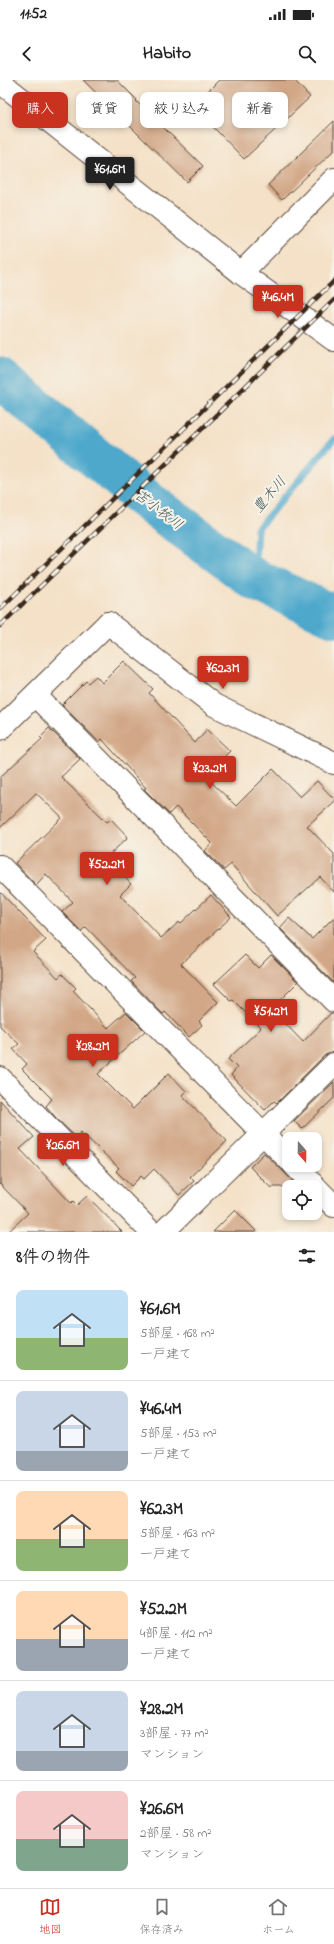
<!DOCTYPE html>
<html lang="ja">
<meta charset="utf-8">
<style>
:root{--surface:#fff;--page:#f2f2f2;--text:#222;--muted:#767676;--line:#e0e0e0;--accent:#c8321e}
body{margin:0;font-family:"Indie Flower","Klee One",sans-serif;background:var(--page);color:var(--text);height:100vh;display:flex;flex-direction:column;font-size:15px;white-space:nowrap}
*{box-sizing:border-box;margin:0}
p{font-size:13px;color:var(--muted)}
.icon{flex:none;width:22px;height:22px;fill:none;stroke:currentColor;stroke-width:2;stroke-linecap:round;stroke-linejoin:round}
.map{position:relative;height:1152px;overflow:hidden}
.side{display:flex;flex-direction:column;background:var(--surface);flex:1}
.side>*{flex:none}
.guide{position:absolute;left:12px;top:12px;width:310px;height:36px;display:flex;gap:8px}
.needle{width:26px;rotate:160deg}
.buttons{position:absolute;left:282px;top:1052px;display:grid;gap:8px}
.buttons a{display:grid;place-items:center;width:40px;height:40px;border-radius:8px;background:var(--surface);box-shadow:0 2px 6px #0003;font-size:20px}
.price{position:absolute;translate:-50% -34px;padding:0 9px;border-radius:4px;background:var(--accent);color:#fff;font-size:13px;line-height:26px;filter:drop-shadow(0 1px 2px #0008)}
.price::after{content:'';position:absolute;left:50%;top:24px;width:12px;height:9px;margin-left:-6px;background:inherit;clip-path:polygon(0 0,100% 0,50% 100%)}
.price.selected{background:#222;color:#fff}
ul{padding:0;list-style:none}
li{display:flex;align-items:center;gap:12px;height:100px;padding:0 16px}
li+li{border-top:1px solid var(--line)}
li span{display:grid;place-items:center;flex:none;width:112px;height:80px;border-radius:8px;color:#555}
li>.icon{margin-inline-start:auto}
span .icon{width:48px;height:48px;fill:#fffc;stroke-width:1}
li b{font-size:17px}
h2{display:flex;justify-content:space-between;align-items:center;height:48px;padding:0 16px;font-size:17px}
.pill{padding:0 14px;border-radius:8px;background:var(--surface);box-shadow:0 2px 6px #0003;font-size:14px;line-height:36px}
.pill.selected{background:var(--accent);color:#fff}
.status{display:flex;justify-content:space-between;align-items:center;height:28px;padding:0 20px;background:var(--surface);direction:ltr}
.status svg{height:11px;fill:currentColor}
header{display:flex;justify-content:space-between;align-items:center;height:52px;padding:0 16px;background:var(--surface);font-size:18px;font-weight:700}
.tab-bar{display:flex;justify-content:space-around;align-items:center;height:56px;border-top:1px solid var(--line);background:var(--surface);font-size:11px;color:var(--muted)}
.tab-bar a{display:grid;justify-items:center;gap:2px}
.tab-bar .selected{color:var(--accent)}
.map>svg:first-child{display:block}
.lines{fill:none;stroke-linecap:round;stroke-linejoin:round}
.stream{stroke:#4ea8cc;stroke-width:7}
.river{stroke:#4ea8cc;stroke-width:42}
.building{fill:#d2a787}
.street-casing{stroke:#574537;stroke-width:24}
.secondary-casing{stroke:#574537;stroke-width:24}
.street{stroke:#fff;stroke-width:22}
.secondary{stroke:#fff;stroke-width:22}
.rail-casing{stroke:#3b2a1e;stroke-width:4.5}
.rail{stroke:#f7f3e8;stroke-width:3;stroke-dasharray:9;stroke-linecap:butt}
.labels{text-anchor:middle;stroke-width:4;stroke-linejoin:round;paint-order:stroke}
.water-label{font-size:14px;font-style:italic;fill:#42565b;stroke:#f7f3e8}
</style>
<div class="status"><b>11:52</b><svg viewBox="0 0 49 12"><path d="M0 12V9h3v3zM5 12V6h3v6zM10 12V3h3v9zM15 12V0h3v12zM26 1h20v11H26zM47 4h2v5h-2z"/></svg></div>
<header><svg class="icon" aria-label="back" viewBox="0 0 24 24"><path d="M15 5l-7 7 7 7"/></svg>Habito<svg class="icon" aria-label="search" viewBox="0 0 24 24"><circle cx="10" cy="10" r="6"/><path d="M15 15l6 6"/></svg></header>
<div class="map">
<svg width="334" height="1152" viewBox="0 0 334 1152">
<rect width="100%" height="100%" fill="#f7f3e8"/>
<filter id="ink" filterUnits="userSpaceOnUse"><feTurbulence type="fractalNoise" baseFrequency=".025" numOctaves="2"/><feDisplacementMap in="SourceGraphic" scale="8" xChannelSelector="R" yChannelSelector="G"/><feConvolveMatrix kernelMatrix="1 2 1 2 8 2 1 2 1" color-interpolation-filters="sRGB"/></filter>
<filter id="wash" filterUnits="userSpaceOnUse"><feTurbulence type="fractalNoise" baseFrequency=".012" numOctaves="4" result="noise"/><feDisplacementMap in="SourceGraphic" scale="16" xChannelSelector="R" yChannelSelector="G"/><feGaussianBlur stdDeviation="0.9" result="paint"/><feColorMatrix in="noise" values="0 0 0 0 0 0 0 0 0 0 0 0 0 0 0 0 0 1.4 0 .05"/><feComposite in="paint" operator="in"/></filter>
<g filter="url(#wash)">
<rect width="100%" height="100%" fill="#f4e1c7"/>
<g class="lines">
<path class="stream" d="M254 499 257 449 334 359"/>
<path class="river" d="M0 298 151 424 254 499 334 536"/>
</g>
<g id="blocks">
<g class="building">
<path d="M83 0H117L137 20 136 21 203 86 187 102Z"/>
<path d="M219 0H294L310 17 244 79 193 26Z"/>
<path d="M334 41V70L282 120 268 105Z"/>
<path d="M124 581 153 609 149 613 195 663 207 649 230 671 205 696 236 726 273 689 300 717 317 701 334 719V722L307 746 334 774V812L320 797 277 836 231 784 224 790 205 771 212 763 176 727 169 734 144 709 146 708 102 659 99 662 62 625 86 601 88 603 96 596 102 603Z"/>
<path d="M49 648 80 679 61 697 107 742 111 739 128 757 106 778 131 804 120 815 161 858 179 842 180 844 211 815 231 837 181 884 218 922 199 941 202 945 189 957 165 932 163 934 131 901 135 898 86 847 81 851 62 832 73 822 46 794 36 805 15 783 62 738 36 713 0 748V697L42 659 40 657Z"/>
<path d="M0 812 46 860 33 872 58 898 62 894 76 908 73 911 108 948 126 932 145 951 98 994 133 1029 169 993 186 1011 182 1015 227 1061 190 1097 194 1101 179 1115 154 1089 144 1099 141 1096 131 1106 116 1091 119 1088 81 1052 76 1057 57 1039 46 1026 52 1019 22 989 27 984 13 969 19 964 0 946Z"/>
<path d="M334 837V903L280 848 289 838 312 859Z"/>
<path d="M245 875 258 888 271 875 298 902 271 929 303 962 331 933H334V972L325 975 277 1023 274 1021 265 1030 231 995 237 988 228 979 261 948 233 920 231 921 214 904Z"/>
<path d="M334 1002V1018L302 1049 294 1041Z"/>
<path d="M0 1020 34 1057 20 1069 71 1123 73 1121 77 1125 87 1116 122 1152H8L28 1133 0 1104Z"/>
<path d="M264 1073 283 1091 298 1107H270L250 1087Z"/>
<path d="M235 1130 257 1152H213Z"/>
</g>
</g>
</g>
<g filter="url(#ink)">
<use href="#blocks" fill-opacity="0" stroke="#574537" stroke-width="1"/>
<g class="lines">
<defs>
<g id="street">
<path d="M241 193 334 99"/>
<path d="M108 543 214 625 334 683"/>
<path d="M35 615 334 921"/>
<path d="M0 786 289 1080"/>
<path d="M0 998 151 1152"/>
<path d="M294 1085 334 1126"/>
<path d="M163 1152 334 984"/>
</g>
<g id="secondary">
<path d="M0 2 241 193 334 260"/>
<path d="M0 649 108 543"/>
</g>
</defs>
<use href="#street" class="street-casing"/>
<use href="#secondary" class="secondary-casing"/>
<use href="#street" class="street"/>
<use href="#secondary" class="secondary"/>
<defs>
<g id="rail">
<path d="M0 529 334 201"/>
<path d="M0 546 334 220"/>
</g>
</defs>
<use href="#rail" class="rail-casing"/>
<use href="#rail" class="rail"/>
</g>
</g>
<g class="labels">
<g class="water-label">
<text transform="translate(269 414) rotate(-49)" y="5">豊木川</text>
<text transform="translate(159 429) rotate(37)" y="5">苫小牧川</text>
</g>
</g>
</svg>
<div class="buttons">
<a><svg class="needle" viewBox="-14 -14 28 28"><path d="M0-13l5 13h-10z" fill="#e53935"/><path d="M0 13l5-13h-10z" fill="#767676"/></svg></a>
<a><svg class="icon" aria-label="locate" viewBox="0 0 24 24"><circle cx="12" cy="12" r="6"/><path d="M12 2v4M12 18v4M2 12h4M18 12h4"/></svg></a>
</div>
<b class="price selected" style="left:110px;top:111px">¥61.6M</b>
<b class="price" style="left:278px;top:239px">¥46.4M</b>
<b class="price" style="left:223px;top:610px">¥62.3M</b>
<b class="price" style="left:210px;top:710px">¥23.2M</b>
<b class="price" style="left:107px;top:806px">¥52.2M</b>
<b class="price" style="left:271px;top:953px">¥51.2M</b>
<b class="price" style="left:93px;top:988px">¥28.2M</b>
<b class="price" style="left:63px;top:1087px">¥26.6M</b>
<div class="guide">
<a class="pill selected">購入</a>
<a class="pill">賃貸</a>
<a class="pill">絞り込み</a>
<a class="pill">新着</a>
</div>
</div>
<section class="side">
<h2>8件の物件<svg class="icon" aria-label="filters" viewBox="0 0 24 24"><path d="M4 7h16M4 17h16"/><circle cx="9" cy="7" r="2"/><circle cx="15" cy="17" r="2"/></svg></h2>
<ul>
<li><span style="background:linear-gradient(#bfe0f5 60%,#8fb573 0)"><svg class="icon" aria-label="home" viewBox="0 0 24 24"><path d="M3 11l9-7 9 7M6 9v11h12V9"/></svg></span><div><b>¥61.6M</b><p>5部屋 · 168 m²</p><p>一戸建て</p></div></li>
<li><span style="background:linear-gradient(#c9d6e8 75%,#9aa5b1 0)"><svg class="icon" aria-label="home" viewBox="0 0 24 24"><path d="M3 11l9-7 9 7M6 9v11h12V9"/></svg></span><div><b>¥46.4M</b><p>5部屋 · 153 m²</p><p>一戸建て</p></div></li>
<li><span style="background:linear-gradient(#ffd9b3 60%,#8fb573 0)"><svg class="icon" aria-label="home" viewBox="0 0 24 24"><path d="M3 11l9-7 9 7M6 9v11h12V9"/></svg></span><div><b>¥62.3M</b><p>5部屋 · 163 m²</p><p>一戸建て</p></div></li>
<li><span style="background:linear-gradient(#ffd9b3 60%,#9aa5b1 0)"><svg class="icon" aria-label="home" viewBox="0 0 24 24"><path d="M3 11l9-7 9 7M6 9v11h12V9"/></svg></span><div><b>¥52.2M</b><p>4部屋 · 112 m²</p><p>一戸建て</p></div></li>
<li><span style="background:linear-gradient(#c9d6e8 75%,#9aa5b1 0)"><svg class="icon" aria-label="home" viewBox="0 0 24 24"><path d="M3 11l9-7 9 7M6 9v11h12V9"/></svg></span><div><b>¥28.2M</b><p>3部屋 · 77 m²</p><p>マンション</p></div></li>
<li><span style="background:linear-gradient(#f6c9c9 60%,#7fa58c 0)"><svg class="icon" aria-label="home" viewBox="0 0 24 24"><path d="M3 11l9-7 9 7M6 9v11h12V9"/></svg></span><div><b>¥26.6M</b><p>2部屋 · 58 m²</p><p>マンション</p></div></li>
</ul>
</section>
<nav class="tab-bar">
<a class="selected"><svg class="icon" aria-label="map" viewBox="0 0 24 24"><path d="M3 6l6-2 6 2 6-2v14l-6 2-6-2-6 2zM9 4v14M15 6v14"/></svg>地図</a>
<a><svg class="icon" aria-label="saved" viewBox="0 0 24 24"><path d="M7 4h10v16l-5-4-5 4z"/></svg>保存済み</a>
<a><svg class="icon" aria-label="home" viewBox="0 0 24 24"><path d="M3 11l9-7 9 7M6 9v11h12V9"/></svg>ホーム</a>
</nav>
